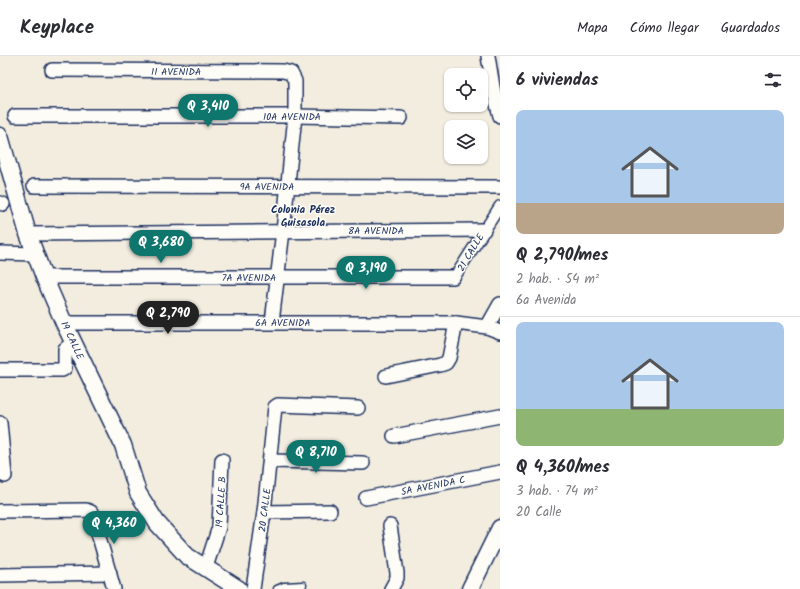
<!DOCTYPE html>
<html lang="es">
<meta charset="utf-8">
<style>
:root{--surface:#fff;--page:#f2f2f3;--text:#2b2b33;--muted:#7c7c81;--line:#e1e1e2;--accent:#0f766e}
body{margin:0;font-family:Kalam,sans-serif;background:var(--page);color:var(--text);height:100vh;display:flex;flex-direction:column;font-size:15px;white-space:nowrap}
*{box-sizing:border-box;margin:0}
p{font-size:13px;color:var(--muted)}
.icon{flex:none;width:22px;height:22px;fill:none;stroke:currentColor;stroke-width:2;stroke-linecap:round;stroke-linejoin:round}
.map{position:relative;flex:1;overflow:hidden}
.panel{display:flex;flex-direction:column;background:var(--surface);width:300px}
.panel>*{flex:none}
.controls{position:absolute;left:444px;top:12px;display:grid;gap:8px}
.controls a{display:grid;place-items:center;width:44px;height:44px;border-radius:8px;background:var(--surface);box-shadow:0 1px 3px #0004;font-size:20px}
.price{position:absolute;translate:-50% -34px;padding:0 9px;border-radius:14px;background:var(--accent);color:#fff;font-size:13px;line-height:26px;filter:drop-shadow(0 1px 2px #0008)}
.price::after{content:'';position:absolute;left:50%;top:24px;width:12px;height:9px;margin-left:-6px;background:inherit;clip-path:polygon(0 0,100% 0,50% 100%)}
.price.current{background:#222;color:#fff}
ul{padding:0;list-style:none}
li{display:grid;align-content:center;gap:8px;height:212px;padding:0 16px}
li+li{border-top:1px solid var(--line)}
li span{display:grid;place-items:center;height:124px;border-radius:8px;color:#555}
li>.icon{margin-inline-start:auto}
span .icon{width:72px;height:72px;fill:#fffc;stroke-width:1}
li b{font-size:17px}
h2{display:flex;justify-content:space-between;align-items:center;height:48px;padding:0 16px;font-size:17px}
header{display:flex;align-items:center;gap:24px;box-sizing:border-box;height:56px;padding:0 20px;background:var(--surface);border-bottom:1px solid var(--line)}
header strong{font-size:19px}
nav{display:flex;gap:22px;margin-inline-start:auto;font-size:14px}
main{display:flex;flex:1;min-height:0}
.map>svg:first-child{display:block}
.lines{fill:none;stroke-linecap:round;stroke-linejoin:round}
.service-casing{stroke:#1b2f5e;stroke-width:9}
.pedestrian-casing{stroke:#1b2f5e;stroke-width:13}
.minor-casing{stroke:#1b2f5e;stroke-width:16}
.tertiary-casing{stroke:#1b2f5e;stroke-width:19}
.service{stroke:#fdfcf7;stroke-width:6}
.pedestrian{stroke:#fdfcf7;stroke-width:10}
.minor{stroke:#fdfcf7;stroke-width:13}
.tertiary{stroke:#fdfcf7;stroke-width:16}
.labels{text-anchor:middle;stroke-width:3;stroke-linejoin:round;paint-order:stroke}
.street-label{font-size:10px;fill:#1b2f5e;stroke:#fdfcf7}
.neighbourhood-label{font-size:11px;font-weight:bold;fill:#1b2f5e;stroke:#fdfcf7}
</style>
<header>
<strong>Keyplace</strong>
<nav><a>Mapa</a><a>Cómo llegar</a><a>Guardados</a></nav>
</header>
<main>
<div class="map">
<svg width="500" height="533" viewBox="0 0 500 533">
<rect width="100%" height="100%" fill="#f3ede0"/>
<filter id="ink" filterUnits="userSpaceOnUse"><feTurbulence type="fractalNoise" baseFrequency=".025" numOctaves="2"/><feDisplacementMap in="SourceGraphic" scale="8" xChannelSelector="R" yChannelSelector="G"/><feConvolveMatrix kernelMatrix="1 2 1 2 8 2 1 2 1" color-interpolation-filters="sRGB"/></filter>
<g filter="url(#ink)">
<g class="lines">
<defs>
<path id="service" d="M277 533 284 530 303 529"/>
<path id="pedestrian" d="M453 221 456 219 500 150"/>
<g id="minor">
<path d="M488 0 494 37 500 60"/>
<path d="M52 14 283 15 291 17 295 25V60L283 175 272 266"/>
<path d="M15 60H295L401 62"/>
<path d="M34 130 500 131"/>
<path d="M0 147 3 148"/>
<path d="M28 178 484 174"/>
<path d="M0 197 35 198"/>
<path d="M44 221H453"/>
<path d="M64 267H456L487 271 500 276"/>
<path d="M487 271 500 248"/>
<path d="M0 314H62L65 312V293L74 286"/>
<path d="M386 320 440 309 446 307 449 302 456 267"/>
<path d="M0 367 5 420"/>
<path d="M394 380 500 360"/>
<path d="M270 405 363 407"/>
<path d="M366 442 500 416"/>
<path d="M0 455 86 454 91 456 93 460 114 533"/>
<path d="M264 456 330 455"/>
<path d="M390 470 397 517V522L391 533"/>
<path d="M206 511 219 471 222 404"/>
<path d="M0 519 110 517"/>
<path d="M253 533 264 456 275 351 278 349 358 352"/>
</g>
<g id="tertiary">
<path d="M0 80 28 178 44 221 64 267 123 389 138 437 157 467 187 500 239 533"/>
<path d="M470 533 500 472"/>
</g>
</defs>
<use href="#service" class="service-casing"/>
<use href="#pedestrian" class="pedestrian-casing"/>
<use href="#minor" class="minor-casing"/>
<use href="#tertiary" class="tertiary-casing"/>
<use href="#service" class="service"/>
<use href="#pedestrian" class="pedestrian"/>
<use href="#minor" class="minor"/>
<use href="#tertiary" class="tertiary"/>
</g>
</g>
<g class="labels">
<g class="street-label">
<text x="176" y="19">11 AVENIDA</text>
<text x="292" y="64">10A AVENIDA</text>
<text x="267" y="134">9A AVENIDA</text>
<text x="376" y="178">8A AVENIDA</text>
<text transform="translate(470 196) rotate(-59)" y="4">21 CALLE</text>
<text x="249" y="225">7A AVENIDA</text>
<text x="283" y="270">6A AVENIDA</text>
<text transform="translate(73 284) rotate(65)" y="4">19 CALLE</text>
<text transform="translate(433 429) rotate(-11)" y="4">5A AVENIDA C</text>
<text transform="translate(220 446) rotate(-86)" y="4">19 CALLE B</text>
<text transform="translate(264 454) rotate(-83)" y="4">20 CALLE</text>
</g>
<g class="neighbourhood-label">
<text x="303" y="157">Colonia Pérez<tspan x="303" dy="13">Guisasola</tspan></text>
</g>
</g>
</svg>
<div class="controls">
<a><svg class="icon" aria-label="locate" viewBox="0 0 24 24"><circle cx="12" cy="12" r="6"/><path d="M12 2v4M12 18v4M2 12h4M18 12h4"/></svg></a>
<a><svg class="icon" aria-label="layers" viewBox="0 0 24 24"><path d="M12 4l9 5-9 5-9-5zM3 14l9 5 9-5"/></svg></a>
</div>
<b class="price" style="left:208px;top:72px">Q 3,410</b>
<b class="price" style="left:161px;top:208px">Q 3,680</b>
<b class="price" style="left:366px;top:234px">Q 3,190</b>
<b class="price current" style="left:168px;top:279px">Q 2,790</b>
<b class="price" style="left:316px;top:418px">Q 8,710</b>
<b class="price" style="left:114px;top:489px">Q 4,360</b>
</div>
<section class="panel">
<h2>6 viviendas<svg class="icon" aria-label="filters" viewBox="0 0 24 24"><path d="M4 7h16M4 17h16"/><circle cx="9" cy="7" r="2"/><circle cx="15" cy="17" r="2"/></svg></h2>
<ul>
<li><span style="background:linear-gradient(#a9c7e8 75%,#b9a48a 0)"><svg class="icon" aria-label="home" viewBox="0 0 24 24"><path d="M3 11l9-7 9 7M6 9v11h12V9"/></svg></span><div><b>Q 2,790/mes</b><p>2 hab. · 54 m²</p><p>6a Avenida</p></div></li>
<li><span style="background:linear-gradient(#a9c7e8 70%,#8fb573 0)"><svg class="icon" aria-label="home" viewBox="0 0 24 24"><path d="M3 11l9-7 9 7M6 9v11h12V9"/></svg></span><div><b>Q 4,360/mes</b><p>3 hab. · 74 m²</p><p>20 Calle</p></div></li>
</ul>
</section>
</main>
